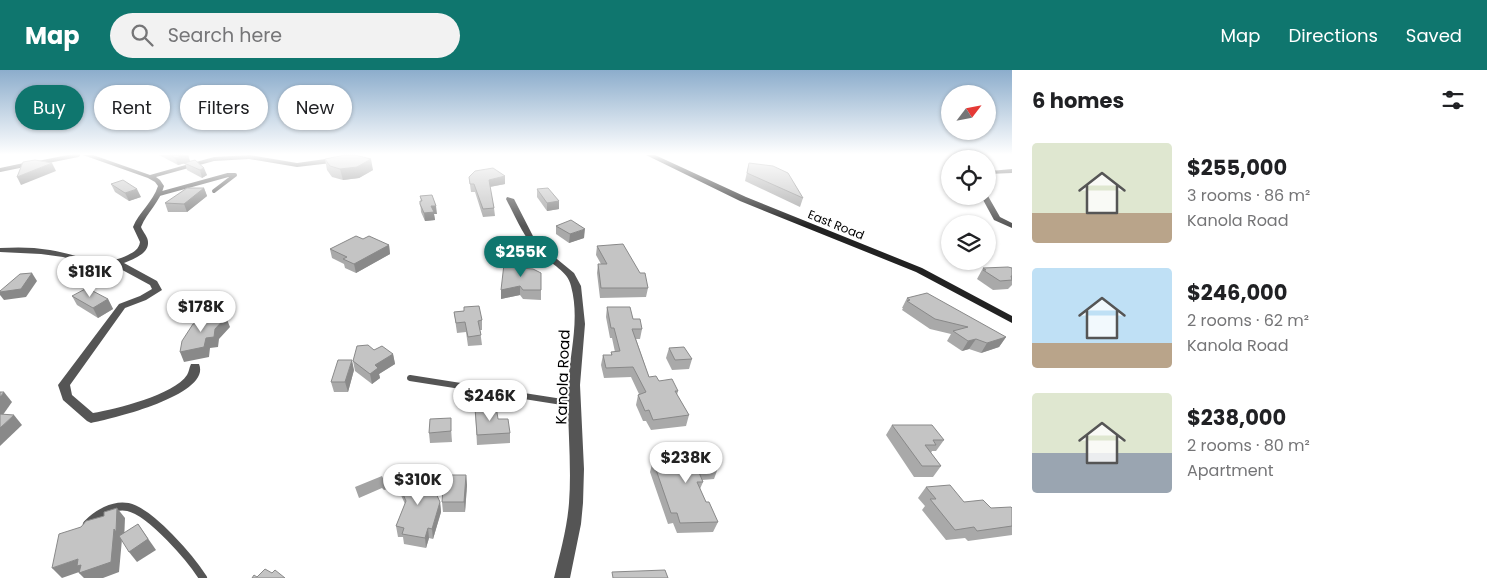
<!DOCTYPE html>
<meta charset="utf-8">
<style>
:root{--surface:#fff;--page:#f2f2f2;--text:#202124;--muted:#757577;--accent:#0f766e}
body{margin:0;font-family:Poppins,sans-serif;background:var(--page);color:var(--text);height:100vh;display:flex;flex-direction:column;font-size:19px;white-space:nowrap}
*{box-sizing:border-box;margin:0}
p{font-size:16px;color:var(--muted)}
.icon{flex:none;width:28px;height:28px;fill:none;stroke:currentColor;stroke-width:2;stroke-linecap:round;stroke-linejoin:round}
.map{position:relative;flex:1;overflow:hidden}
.sheet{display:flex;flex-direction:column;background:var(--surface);width:475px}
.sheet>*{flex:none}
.banner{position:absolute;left:15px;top:15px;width:475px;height:45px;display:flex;gap:10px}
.needle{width:32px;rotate:58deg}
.fabs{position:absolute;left:941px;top:15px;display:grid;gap:10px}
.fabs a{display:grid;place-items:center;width:55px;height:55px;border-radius:50%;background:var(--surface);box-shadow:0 1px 4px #0004;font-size:25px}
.price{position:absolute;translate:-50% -42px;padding:0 11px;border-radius:18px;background:#fff;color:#222;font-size:16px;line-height:32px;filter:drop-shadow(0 1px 2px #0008)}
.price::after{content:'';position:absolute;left:50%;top:30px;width:15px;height:11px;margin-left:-8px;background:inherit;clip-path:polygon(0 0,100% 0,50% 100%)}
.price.current{background:var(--accent);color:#fff}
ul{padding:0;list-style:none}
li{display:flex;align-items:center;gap:15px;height:125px;padding:0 20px}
li span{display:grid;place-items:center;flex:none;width:140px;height:100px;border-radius:5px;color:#555}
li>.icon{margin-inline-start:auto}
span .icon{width:60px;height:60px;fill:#fffc;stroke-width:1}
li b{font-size:21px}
h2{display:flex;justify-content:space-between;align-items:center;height:60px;padding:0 20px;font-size:21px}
.pill{padding:0 18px;border-radius:22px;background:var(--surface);box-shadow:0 1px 4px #0004;font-size:18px;line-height:45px}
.pill.current{background:var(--accent);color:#fff}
header{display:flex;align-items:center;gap:30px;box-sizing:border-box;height:70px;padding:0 25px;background:var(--accent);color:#fff}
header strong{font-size:24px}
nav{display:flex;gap:28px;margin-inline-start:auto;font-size:18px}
.search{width:350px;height:45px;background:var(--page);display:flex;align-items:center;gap:12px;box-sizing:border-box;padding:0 18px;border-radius:28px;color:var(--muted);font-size:19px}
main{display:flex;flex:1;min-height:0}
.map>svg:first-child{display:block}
.water{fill:#a3a3a3}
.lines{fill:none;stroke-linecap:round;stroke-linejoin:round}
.lane-far2{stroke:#555;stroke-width:4}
.lane-far1{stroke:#555;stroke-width:6}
.lane{stroke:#555;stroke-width:8}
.street{fill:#555;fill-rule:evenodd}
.secondary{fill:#222;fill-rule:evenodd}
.wall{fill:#a9a9a9}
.shaded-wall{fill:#898989}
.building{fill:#c4c4c4;stroke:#898989}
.labels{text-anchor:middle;stroke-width:4;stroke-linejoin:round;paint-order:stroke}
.far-street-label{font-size:12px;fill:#000;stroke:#fff}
.street-label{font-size:15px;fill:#000;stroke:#fff}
</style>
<header>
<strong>Map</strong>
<div class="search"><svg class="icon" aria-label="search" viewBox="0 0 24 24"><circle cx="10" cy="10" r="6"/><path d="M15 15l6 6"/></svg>Search here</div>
<nav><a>Map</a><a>Directions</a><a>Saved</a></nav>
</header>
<main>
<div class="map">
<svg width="1012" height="508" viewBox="0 0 1012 508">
<rect width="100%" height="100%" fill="#fff"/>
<path class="water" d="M382 406 388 419 384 420 382 418 359 428 355 417Z"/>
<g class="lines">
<g class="lane-far2">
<path d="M38 93 78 85"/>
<path d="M0 100 29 94"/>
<path d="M159 124 228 105H235L214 121"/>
</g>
<path class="lane-far1" d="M410 308 575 334"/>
<path class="lane" d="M87 454C97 444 113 434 128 437 151 442 191 489 203 508"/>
<g class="street">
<path d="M83 85H93L150 105 214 87 250 85 297 93 354 85 340 92 297 97 249 89 214 91 156 107 160 110 164 116C160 132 147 142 141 157 143 162 148 167 148 172 149 184 133 189 124 193L157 211 162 220 146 230 125 238 70 315 72 325 93 343C116 339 174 325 187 305 189 302 189 298 191 294H199C212 325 111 349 91 353L87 351 63 330 58 315 119 234 140 226 152 219 150 215 115 196 101 197 92 195 63 187 41 184 0 182V178C17 177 33 177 50 180 78 184 100 199 128 185 134 182 139 179 140 172L133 157C139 142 153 132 158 116L155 112 148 108Z"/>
<path d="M967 85H974L978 89H971Z"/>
<path d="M1012 99V103L988 104V102L990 101Z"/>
<path d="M981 126H988L1000 147 1012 153V158L994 150Z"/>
<path d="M507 127 514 129 534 168 546 180 574 203 581 216 585 254 580 315 584 399 583 433 581 454 570 508H554C560 483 567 459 569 433 572 394 567 354 568 315 570 282 580 249 571 216 568 201 551 194 540 184 524 169 516 148 506 129Z"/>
</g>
<path class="secondary" d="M646 85H655L746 127 922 198 1012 246V253L916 202 740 131Z"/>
</g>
<g class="wall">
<path d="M159 85H188L190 91 207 105 202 108 187 100 185 93 178 95Z"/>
<path d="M325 89 373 100 359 108 343 110 332 107 327 100Z"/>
<path d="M749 93 803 128 800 137 745 111Z"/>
<path d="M505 106V114L490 117 494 138 495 146 483 147 475 122H471L469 107Z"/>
<path d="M111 114 141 127 129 131 115 122Z"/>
<path d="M204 118 207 126 187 142H168L165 133Z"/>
<path d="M537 119 559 131V139L547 141 537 127Z"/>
<path d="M420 126 437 144H434L435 150 425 151 421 142 420 131H421Z"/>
<path d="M556 156 584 168 569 173 556 164Z"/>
<path d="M363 169 389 175 390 184 356 203 345 198 344 194 332 188 330 179Z"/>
<path d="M597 176 648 218 646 227 600 228 597 203 598 194H601L596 185Z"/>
<path d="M521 198 541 220V230L523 229 520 225 501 229V220Z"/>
<path d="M983 198H1012V215L1008 219 993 220 977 209Z"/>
<path d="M72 226 108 229 113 239 98 248 77 235Z"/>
<path d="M907 228 1006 267 999 277 981 283 969 279 962 281 947 271 951 264 930 259 902 240 903 238H902Z"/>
<path d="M464 237 482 250V260H480L482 275 468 276 466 262 457 263 454 242 464 241Z"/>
<path d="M607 237 633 249 642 259 640 269H636L649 307 659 311 678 321 677 325 689 345 686 356 651 360 646 351H643L636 335 638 325 639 324 631 307 604 308 601 295 603 285H611V282H615L612 268H610L606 247Z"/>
<path d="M669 278 692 289 689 299 672 300 666 288Z"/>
<path d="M374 280 393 284 395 294 379 304 380 308 372 314 355 301 353 291Z"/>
<path d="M354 300 348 322H334L331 312Z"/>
<path d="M475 338 498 349 510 363V373L477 375Z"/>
<path d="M892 355 944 370 936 381H932L931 383 941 396 933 407H914L886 365Z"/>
<path d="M451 358 452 372 430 373 429 363Z"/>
<path d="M655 382 718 398 714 409 702 410 703 412 700 419 706 432 718 452 713 462 677 463 673 453 668 454 650 402Z"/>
<path d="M466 405 467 415 465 442H443L442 432Z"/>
<path d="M398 413 440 432 441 442 433 469 429 468 426 478 404 474 403 467H398L396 456 405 434 400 423Z"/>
<path d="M926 417 964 432 991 438H1012V465L968 471 965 468 946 470 922 440 925 436 918 428Z"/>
</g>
<g class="shaded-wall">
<path d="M184 85H188L190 92 178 95 175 88Z"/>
<path d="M371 89 373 100 359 108 343 110 340 99Z"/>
<path d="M52 93 56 101 21 115 17 107Z"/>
<path d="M204 98 207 105 202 108 200 100Z"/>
<path d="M505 106V114L489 117V110Z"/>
<path d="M204 118 207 126 187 142 184 134Z"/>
<path d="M137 119 141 127 129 131 125 123Z"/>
<path d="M559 131V139L547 141V133Z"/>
<path d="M431 136H436L437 144H434L435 150 425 151 424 143Z"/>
<path d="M585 159 584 168 569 173 570 164Z"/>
<path d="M389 175 390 184 356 203 354 194Z"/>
<path d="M32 203 37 211 26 227 4 230 0 225V222Z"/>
<path d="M520 216V225L501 229V220Z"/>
<path d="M108 229 113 239 98 248 93 238Z"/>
<path d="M226 247 230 257 219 269 218 277 210 278 209 287 184 292 180 282 206 268Z"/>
<path d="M1006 267 999 277 981 283 987 273Z"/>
<path d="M976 269 969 279 962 281 968 271Z"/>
<path d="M393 284 395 294 379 304 380 308 372 314 370 304 375 295Z"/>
<path d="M352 290 354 300 348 322 345 312Z"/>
<path d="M4 322 12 332 0 349V327Z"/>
<path d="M14 345 22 355 0 376V358Z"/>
<path d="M466 405 467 415 465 442 464 432Z"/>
<path d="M440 432 441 442 433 469 432 459Z"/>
<path d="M117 438 125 448 124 472 122 469 119 502 103 508H84L79 503 82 501 62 508 52 498 78 489Z"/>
<path d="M138 454 156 480 137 492 129 482Z"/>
<path d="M428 458 429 468 426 478 425 468Z"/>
</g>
<g class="building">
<path d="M170 85H184L175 88Z"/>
<path d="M345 85H355L371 89 357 97 340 99 330 96 325 89Z"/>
<path d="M35 90 52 93 17 107 23 92Z"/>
<path d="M195 90 204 98 200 100 184 93Z"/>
<path d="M749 93 773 96 788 103 803 128 747 103Z"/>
<path d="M493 98 505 106 489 110 494 138 483 139 474 114H470L469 107 475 101Z"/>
<path d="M123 110 137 119 125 123 111 114Z"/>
<path d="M187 118H204L184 134 165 133Z"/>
<path d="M548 118 559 131 547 133 537 119Z"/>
<path d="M432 125 436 136H431L434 142 424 143 420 134V131H422L420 126Z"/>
<path d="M571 150 585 159 570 164 556 156Z"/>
<path d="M356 166 363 169 369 166 389 175 354 194 343 189 347 187 330 179Z"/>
<path d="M623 174 640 203H645L648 218H601L598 194H607L597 176Z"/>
<path d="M504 194H521V198L533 199 541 203V220H523L520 216 501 220Z"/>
<path d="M1008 197 1012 198V206H1011L1012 210 1000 211 983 200H986L983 198Z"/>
<path d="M32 203 21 219 0 222V221L20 204Z"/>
<path d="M87 218 108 229 93 238 72 226Z"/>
<path d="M927 223 1006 267 987 273 976 269 968 271 953 261 968 257 935 249 907 231 910 230 907 228Z"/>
<path d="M479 236 482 250 478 251 481 265 468 267 465 252 456 253 454 242 464 241V237Z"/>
<path d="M607 237H630L633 249H640L642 259H632L649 307 656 306 659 311 672 309 678 321H675L689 345 653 350 649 340 645 341 638 325 646 322 633 297 606 298 603 285H612L611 282 620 281 614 258H611Z"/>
<path d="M209 245 226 247 215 259 214 267 206 268 204 277 180 282 182 271 193 254 198 253Z"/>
<path d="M368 275 374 280 382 276 393 284 375 295 378 298 370 304 353 291 357 276Z"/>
<path d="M684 277 692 289 675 290 669 278Z"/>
<path d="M338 290H352L345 312H331Z"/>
<path d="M0 322H4L0 327Z"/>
<path d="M496 336 498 349H508L510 363 477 365 475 338Z"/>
<path d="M0 344 14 345 0 358Z"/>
<path d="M451 348V361L429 363 430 349Z"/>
<path d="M892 355H932L944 370H933L936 375H925L941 396H922Z"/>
<path d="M709 380 718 398 698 400 703 412H697L706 432H709L718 452 680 453 677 443H671L653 391H659L655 382Z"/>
<path d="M426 402 440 432 432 459 428 458 425 468 402 464 404 458 396 456 406 431 398 413Z"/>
<path d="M444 405H466L464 432H442Z"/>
<path d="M950 415 964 432 983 430 991 438 1011 437 1012 438V456L977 461 974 457 955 460 930 429H936L926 417Z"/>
<path d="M117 438 116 462 114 459 111 492 79 503 81 495 77 496 78 489 52 498 59 464 81 457 86 451 104 446V442Z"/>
<path d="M138 454 148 469 129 482 119 466Z"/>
<path d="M265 499 272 503 275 500 285 508H252L254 505 257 507Z"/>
<path d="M665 500 668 508H613L612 502Z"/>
</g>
<linearGradient id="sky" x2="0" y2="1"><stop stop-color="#8cadcc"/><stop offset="0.54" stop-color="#fff"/><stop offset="1" stop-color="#fff" stop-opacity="0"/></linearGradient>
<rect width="1012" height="156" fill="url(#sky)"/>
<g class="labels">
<g class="far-street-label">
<text transform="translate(836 155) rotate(22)" y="4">East Road</text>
</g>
<g class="street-label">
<text transform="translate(563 307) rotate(-88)" y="5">Kanola Road</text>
</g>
</g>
</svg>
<div class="fabs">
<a><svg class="needle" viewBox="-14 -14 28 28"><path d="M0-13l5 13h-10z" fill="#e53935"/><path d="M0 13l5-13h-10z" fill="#757577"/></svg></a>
<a><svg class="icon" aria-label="locate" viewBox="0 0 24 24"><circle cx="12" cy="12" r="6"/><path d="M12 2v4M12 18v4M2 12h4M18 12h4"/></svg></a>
<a><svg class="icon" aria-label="layers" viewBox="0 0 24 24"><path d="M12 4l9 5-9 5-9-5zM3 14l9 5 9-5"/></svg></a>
</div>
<b class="price current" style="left:521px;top:208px">$255K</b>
<b class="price" style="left:90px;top:228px">$181K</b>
<b class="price" style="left:201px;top:263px">$178K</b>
<b class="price" style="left:490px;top:352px">$246K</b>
<b class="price" style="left:686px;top:414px">$238K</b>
<b class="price" style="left:418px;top:436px">$310K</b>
<div class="banner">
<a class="pill current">Buy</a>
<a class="pill">Rent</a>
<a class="pill">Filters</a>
<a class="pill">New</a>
</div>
</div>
<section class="sheet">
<h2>6 homes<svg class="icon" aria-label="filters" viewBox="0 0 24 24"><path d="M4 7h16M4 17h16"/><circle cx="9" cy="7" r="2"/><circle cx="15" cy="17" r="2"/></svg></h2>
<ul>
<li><span style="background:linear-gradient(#dfe7d0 70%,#b9a48a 0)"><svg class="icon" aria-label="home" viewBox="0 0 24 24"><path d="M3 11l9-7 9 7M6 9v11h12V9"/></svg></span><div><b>$255,000</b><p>3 rooms · 86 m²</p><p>Kanola Road</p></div></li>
<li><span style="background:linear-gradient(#bfe0f5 75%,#b9a48a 0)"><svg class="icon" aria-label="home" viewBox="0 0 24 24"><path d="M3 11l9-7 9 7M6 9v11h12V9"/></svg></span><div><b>$246,000</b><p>2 rooms · 62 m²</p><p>Kanola Road</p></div></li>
<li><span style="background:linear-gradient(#dfe7d0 60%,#9aa5b1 0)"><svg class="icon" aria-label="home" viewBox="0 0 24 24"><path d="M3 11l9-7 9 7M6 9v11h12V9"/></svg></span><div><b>$238,000</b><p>2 rooms · 80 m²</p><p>Apartment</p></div></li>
</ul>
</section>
</main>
